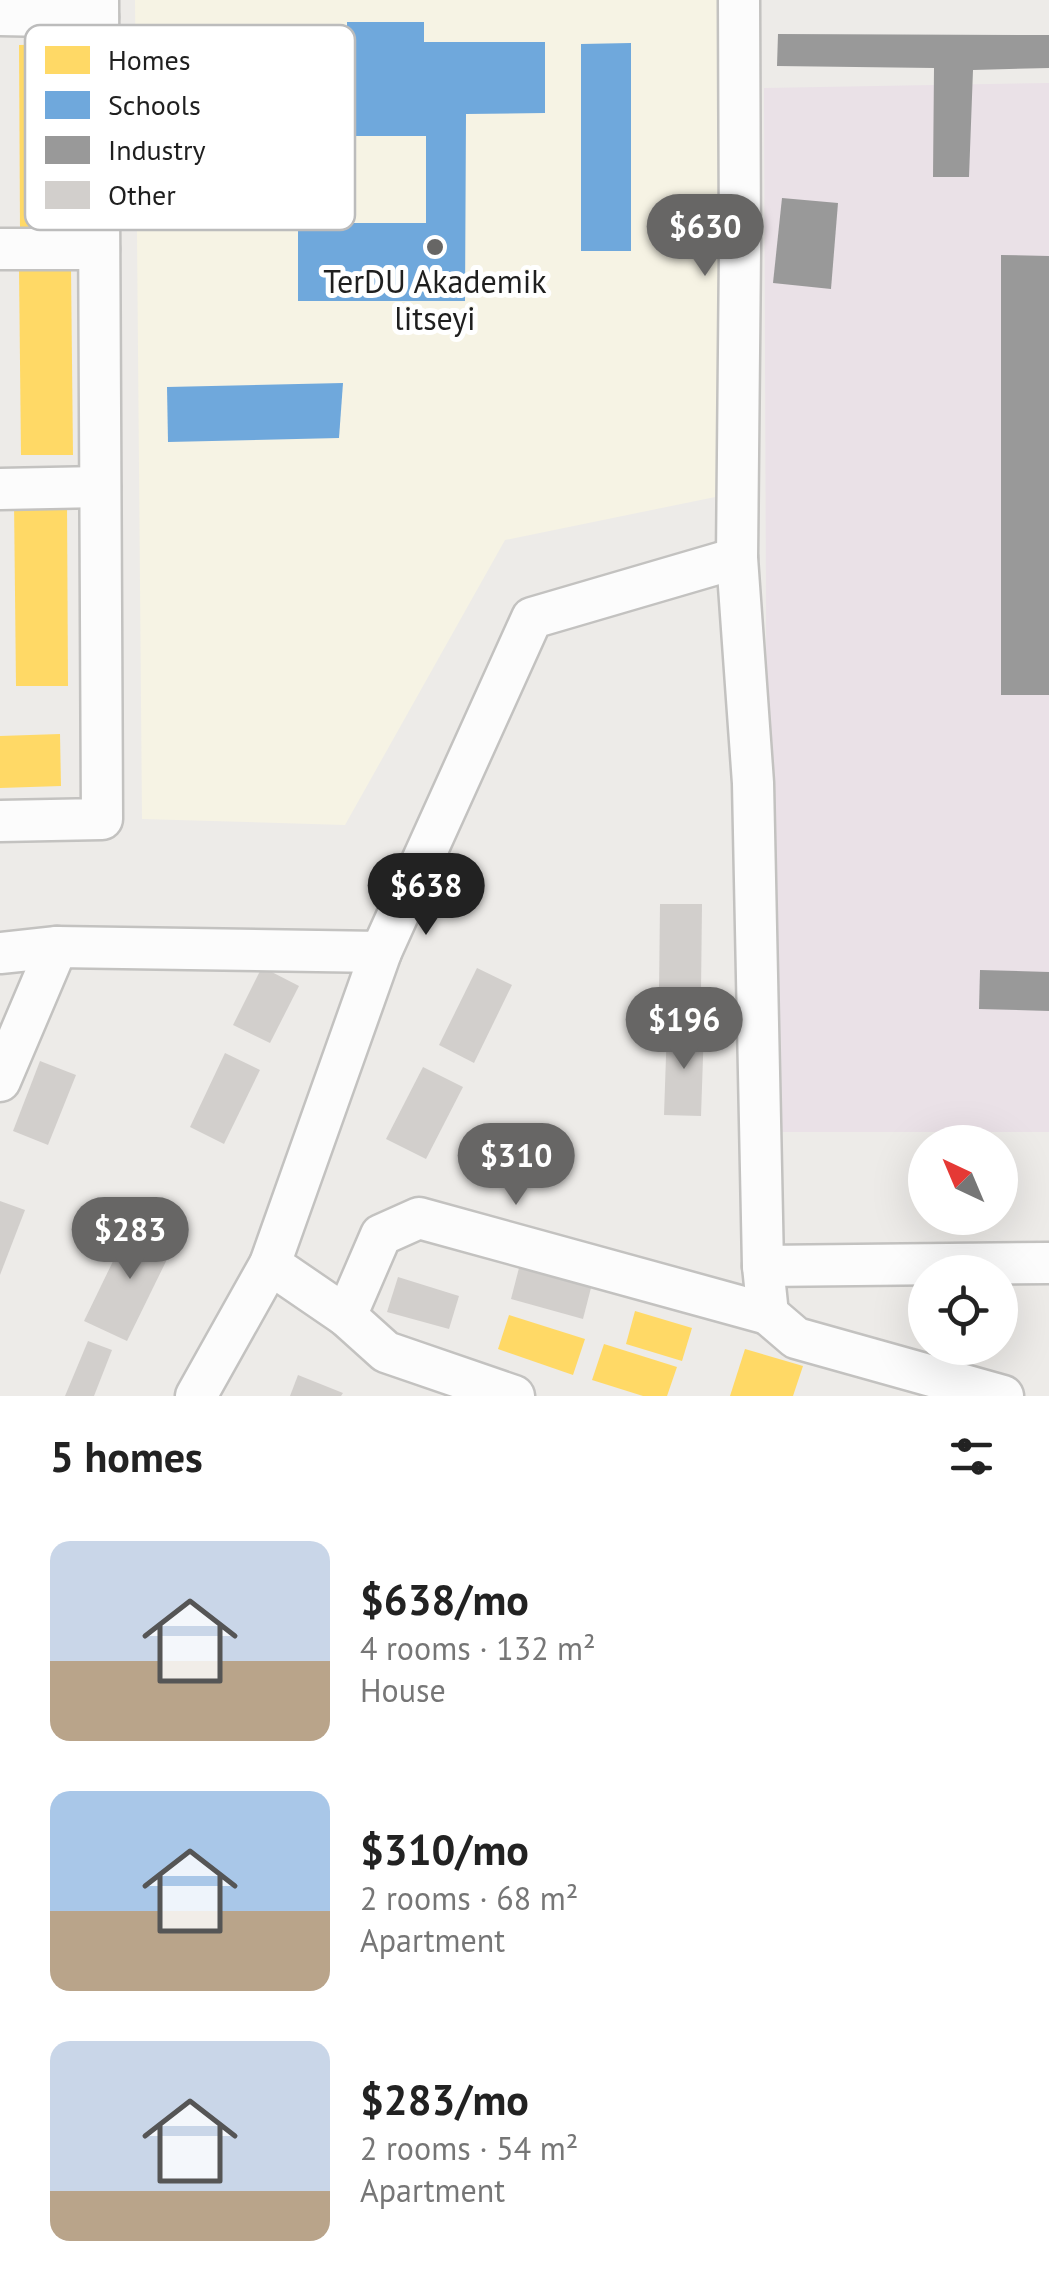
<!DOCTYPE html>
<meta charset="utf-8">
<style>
:root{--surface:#fff;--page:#f2f2f2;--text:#222;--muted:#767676;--accent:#676665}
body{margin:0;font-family:"PT Sans",sans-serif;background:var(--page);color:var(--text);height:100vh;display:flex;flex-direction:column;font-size:38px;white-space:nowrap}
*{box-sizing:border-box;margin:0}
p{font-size:32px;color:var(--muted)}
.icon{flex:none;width:55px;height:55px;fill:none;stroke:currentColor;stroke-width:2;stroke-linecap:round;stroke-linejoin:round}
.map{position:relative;height:1396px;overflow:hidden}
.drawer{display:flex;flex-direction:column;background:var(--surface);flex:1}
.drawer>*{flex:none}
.needle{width:65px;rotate:316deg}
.controls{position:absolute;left:908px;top:1125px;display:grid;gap:20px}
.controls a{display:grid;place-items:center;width:110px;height:110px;border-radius:50%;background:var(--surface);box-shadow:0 10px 40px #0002;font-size:50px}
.price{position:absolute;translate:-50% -85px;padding:0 22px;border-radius:35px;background:var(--accent);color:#fff;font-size:32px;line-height:65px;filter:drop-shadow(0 2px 5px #0008)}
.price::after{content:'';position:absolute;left:50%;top:60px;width:30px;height:22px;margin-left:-15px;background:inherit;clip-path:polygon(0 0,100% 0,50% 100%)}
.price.selected{background:#222;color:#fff}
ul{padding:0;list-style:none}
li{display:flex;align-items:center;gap:30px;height:250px;padding:0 50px}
li span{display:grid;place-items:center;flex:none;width:280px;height:200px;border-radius:20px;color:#555}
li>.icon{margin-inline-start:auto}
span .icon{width:120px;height:120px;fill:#fffc;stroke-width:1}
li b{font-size:42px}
h2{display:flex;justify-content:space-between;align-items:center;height:120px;padding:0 50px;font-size:42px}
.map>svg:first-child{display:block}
.industrial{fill:#eae1e7}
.education{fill:#f6f3e4}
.homes{fill:#ffd966}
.schools{fill:#6fa8dc;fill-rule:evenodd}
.industry{fill:#999}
.building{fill:#d2cfcc}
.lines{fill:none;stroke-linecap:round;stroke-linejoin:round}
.minor-casing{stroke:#c3c2c0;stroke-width:45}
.minor{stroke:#fcfcfc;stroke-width:40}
.poi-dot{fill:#676665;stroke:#fff;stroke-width:4}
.labels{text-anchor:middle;stroke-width:10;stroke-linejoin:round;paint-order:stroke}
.poi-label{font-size:32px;fill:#1f1f1f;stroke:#fff}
.key{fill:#fff;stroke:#bcbcbc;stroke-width:2.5}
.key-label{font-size:28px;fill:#1f1f1f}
</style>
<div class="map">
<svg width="1049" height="1396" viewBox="0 0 1049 1396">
<rect width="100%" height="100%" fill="#edebe8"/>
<path class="industrial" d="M1049 83V1132H768L764 88Z"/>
<path class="education" d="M135 0H735L730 494 505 540 345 825 142 819Z"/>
<g class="homes">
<path d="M71 44 73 229 20 230 19 45Z"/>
<path d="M71 269 73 455H21L19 270Z"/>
<path d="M14 501H67L68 686H16Z"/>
<path d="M60 734 61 786 0 788V736Z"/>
<path d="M635 1311 692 1328 682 1361 626 1344Z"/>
<path d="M509 1315 585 1339 573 1375 498 1349Z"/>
<path d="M604 1344 677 1367 667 1396H643L592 1380Z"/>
<path d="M745 1349 803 1366 793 1396H730Z"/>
</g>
<g class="schools">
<path d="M347 22H424V42H545V113L466 114 465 301H298V115L217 116V44H347ZM337 136H426V223H337Z"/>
<path d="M631 43V251H581V44Z"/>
<path d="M343 383 339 438 168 442 167 387Z"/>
</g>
<g class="industry">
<path d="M778 34 1049 35V68L973 70 969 177H933L934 68 777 66Z"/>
<path d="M782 198 838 203 831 289 773 283Z"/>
<path d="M1001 255 1049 256V695H1001Z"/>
<path d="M980 970 1049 972V1011L979 1009Z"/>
</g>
<g class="building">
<path d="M660 904H702L701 992H659Z"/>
<path d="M262 967 299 986 270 1043 233 1025Z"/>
<path d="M477 968 512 985 474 1063 439 1045Z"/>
<path d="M667 1027 704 1028 701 1116 664 1115Z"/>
<path d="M225 1053 260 1070 224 1144 190 1127Z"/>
<path d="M40 1061 76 1075 48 1145 13 1131Z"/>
<path d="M423 1067 463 1087 426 1159 386 1139Z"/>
<path d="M0 1201 25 1210 0 1275Z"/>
<path d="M132 1222 175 1243 127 1341 84 1321Z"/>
<path d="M520 1264 592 1284 583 1319 511 1299Z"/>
<path d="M398 1277 459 1296 449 1329 387 1312Z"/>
<path d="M88 1341 112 1350 94 1396H65Z"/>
<path d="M298 1375 343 1393 341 1396H290Z"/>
</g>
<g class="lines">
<defs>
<g id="minor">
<path d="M739 0 740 248 737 558 753 783 763 1266 768 1314 796 1338 1003 1396"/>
<path d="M0 15 98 17"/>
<path d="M0 249H99"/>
<path d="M0 489 100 487"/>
<path d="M0 821 102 819 98 0"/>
<path d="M0 953 57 947 381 952"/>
<path d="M0 1081 57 947"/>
<path d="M270 1264 346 1316 386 1352 514 1396"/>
<path d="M763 1266 1049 1263"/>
<path d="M346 1316 381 1235 419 1218 768 1314"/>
<path d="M196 1396 270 1264 381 952 532 618 737 558"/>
</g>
</defs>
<use href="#minor" class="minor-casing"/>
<use href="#minor" class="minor"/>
</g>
<circle class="poi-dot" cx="435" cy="247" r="10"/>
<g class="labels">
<g class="poi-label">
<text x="435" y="293">TerDU Akademik<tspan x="435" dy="37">litseyi</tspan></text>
</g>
</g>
<rect x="25" y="25" width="330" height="205" rx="15" class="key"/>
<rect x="45" y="46" width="45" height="28" fill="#ffd966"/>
<rect x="45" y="91" width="45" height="28" fill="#6fa8dc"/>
<rect x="45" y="136" width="45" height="28" fill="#999"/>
<rect x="45" y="181" width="45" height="28" fill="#d2cfcc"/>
<g class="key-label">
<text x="108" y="70">Homes</text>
<text x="108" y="115">Schools</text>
<text x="108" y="160">Industry</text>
<text x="108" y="205">Other</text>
</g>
</svg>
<div class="controls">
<a><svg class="needle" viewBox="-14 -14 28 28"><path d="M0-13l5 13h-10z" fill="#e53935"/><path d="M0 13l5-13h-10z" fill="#767676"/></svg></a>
<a><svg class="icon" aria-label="locate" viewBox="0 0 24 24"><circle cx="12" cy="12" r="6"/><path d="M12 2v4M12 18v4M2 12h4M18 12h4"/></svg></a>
</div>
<b class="price" style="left:705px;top:279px">$630</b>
<b class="price selected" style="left:426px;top:938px">$638</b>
<b class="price" style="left:684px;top:1072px">$196</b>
<b class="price" style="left:516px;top:1208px">$310</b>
<b class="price" style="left:130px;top:1282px">$283</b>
</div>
<section class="drawer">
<h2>5 homes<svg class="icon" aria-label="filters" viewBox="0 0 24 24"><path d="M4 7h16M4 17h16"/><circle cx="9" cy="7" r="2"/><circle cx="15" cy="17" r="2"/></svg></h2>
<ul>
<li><span style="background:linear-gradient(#c9d6e8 60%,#b9a48a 0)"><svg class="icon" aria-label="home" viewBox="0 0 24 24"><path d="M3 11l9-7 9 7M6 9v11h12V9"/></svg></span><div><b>$638/mo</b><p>4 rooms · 132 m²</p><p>House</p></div></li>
<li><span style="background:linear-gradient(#a9c7e8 60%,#b9a48a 0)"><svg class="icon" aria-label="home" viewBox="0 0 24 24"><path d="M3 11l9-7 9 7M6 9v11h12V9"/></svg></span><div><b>$310/mo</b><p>2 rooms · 68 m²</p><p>Apartment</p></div></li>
<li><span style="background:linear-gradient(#c9d6e8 75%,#b9a48a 0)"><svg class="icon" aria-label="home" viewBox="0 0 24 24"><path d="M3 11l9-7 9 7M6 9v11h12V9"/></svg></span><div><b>$283/mo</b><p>2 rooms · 54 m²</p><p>Apartment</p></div></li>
</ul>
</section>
